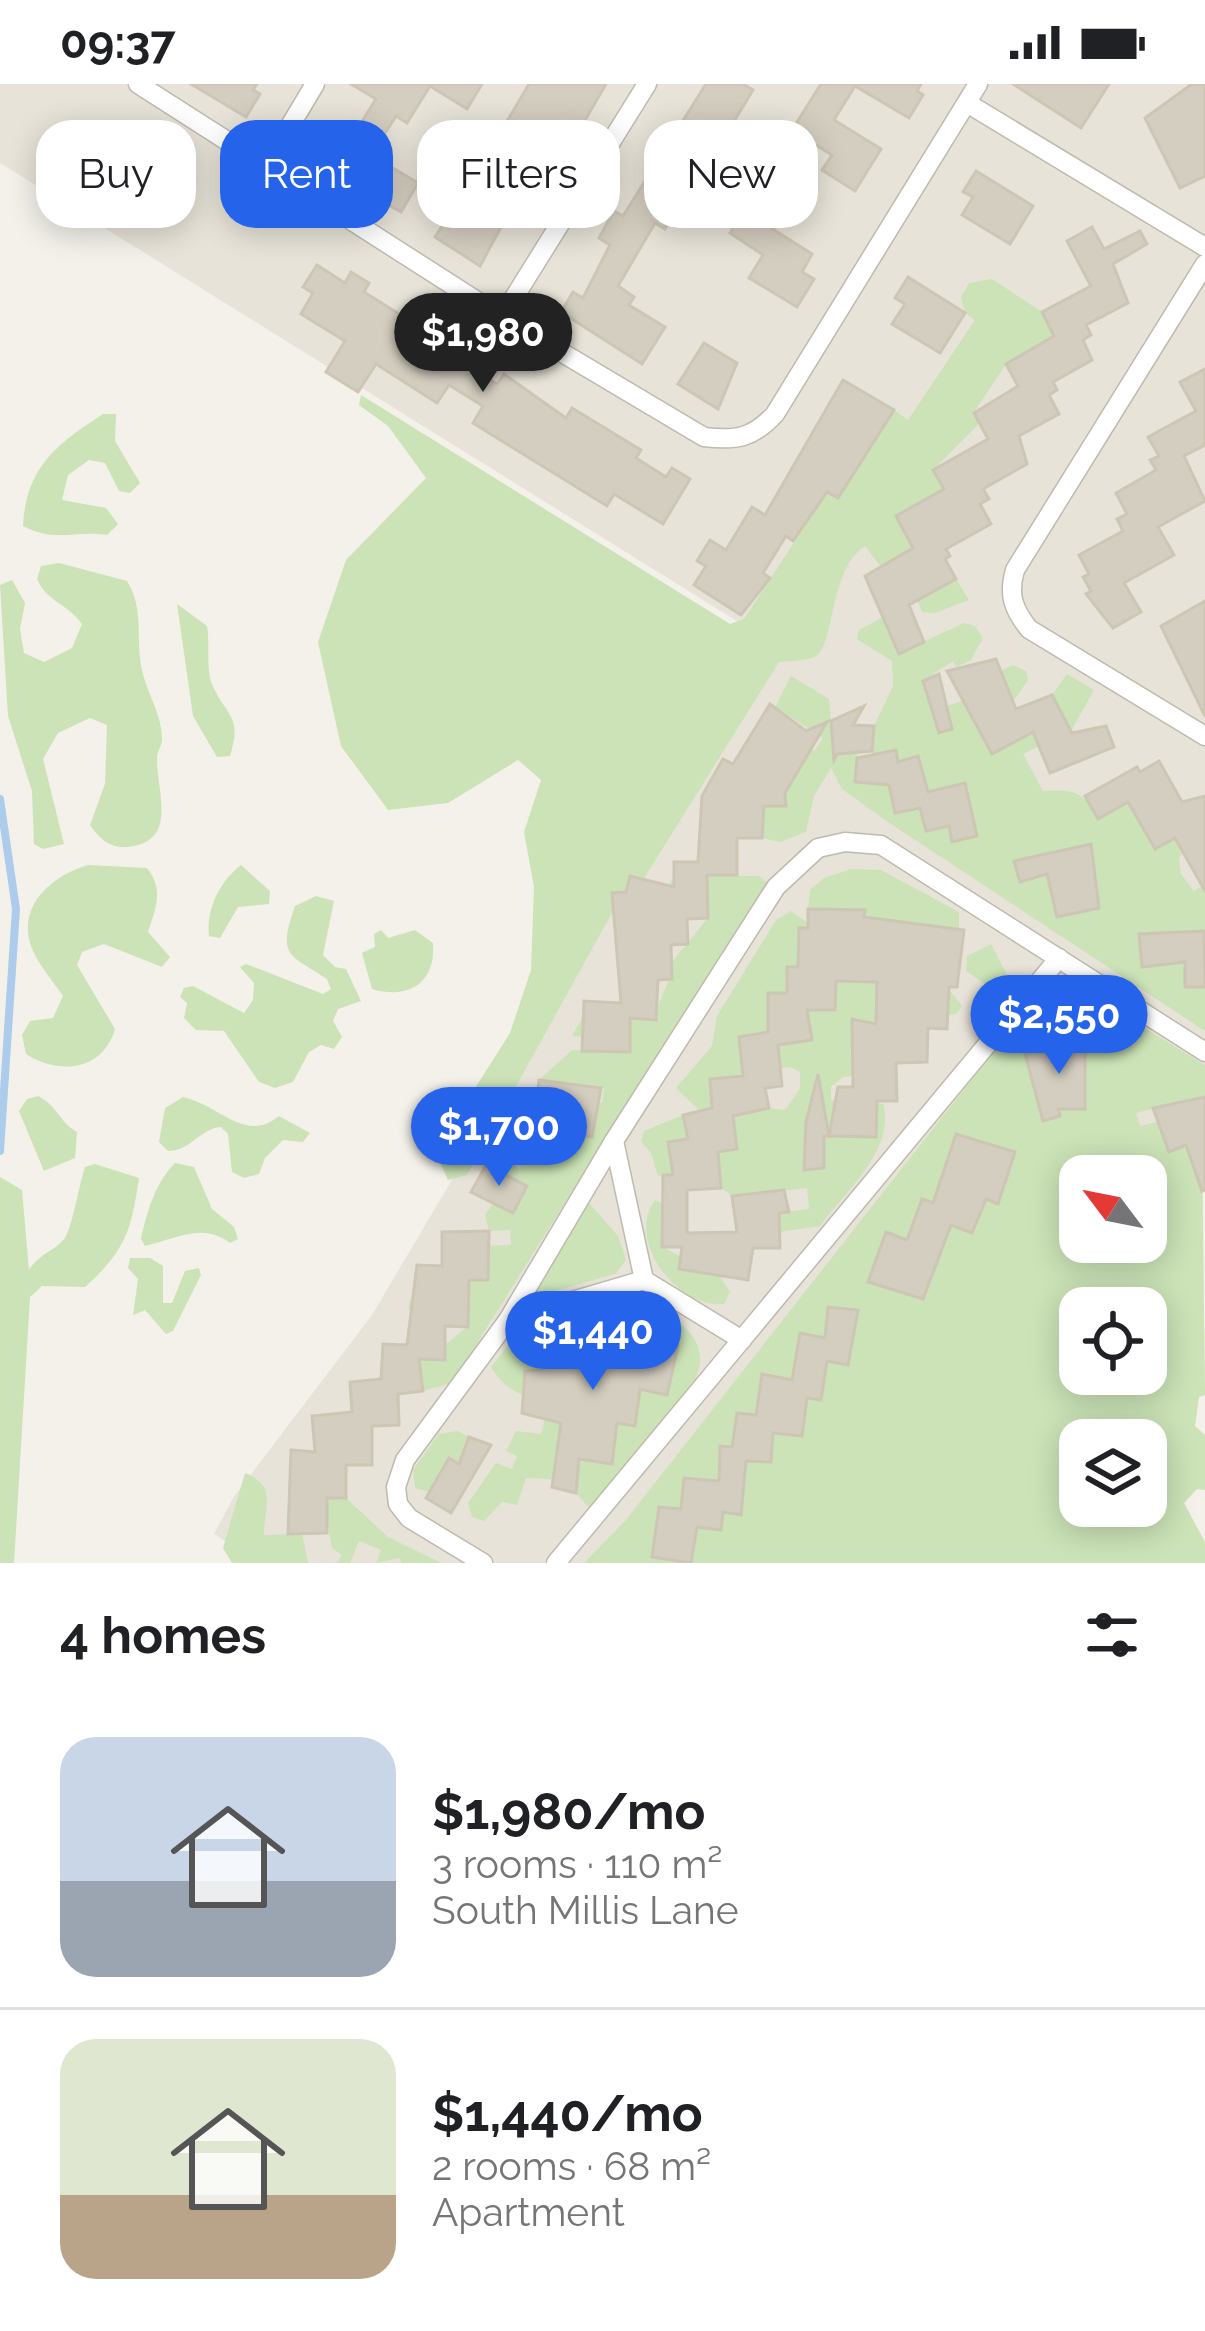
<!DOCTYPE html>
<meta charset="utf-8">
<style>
:root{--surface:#fff;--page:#f6f6f6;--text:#202124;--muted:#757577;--line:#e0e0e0;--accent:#2563eb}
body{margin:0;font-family:Raleway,sans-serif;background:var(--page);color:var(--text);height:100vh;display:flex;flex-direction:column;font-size:45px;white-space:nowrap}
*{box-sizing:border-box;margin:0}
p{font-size:39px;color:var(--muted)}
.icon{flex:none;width:66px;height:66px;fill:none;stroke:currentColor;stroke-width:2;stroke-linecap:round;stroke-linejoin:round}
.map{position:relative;height:1479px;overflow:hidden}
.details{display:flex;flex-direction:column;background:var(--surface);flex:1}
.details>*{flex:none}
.top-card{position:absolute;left:36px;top:36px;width:1134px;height:108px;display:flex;gap:24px}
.needle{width:78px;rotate:302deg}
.tools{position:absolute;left:1059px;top:1071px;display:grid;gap:24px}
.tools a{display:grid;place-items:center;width:108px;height:108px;border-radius:24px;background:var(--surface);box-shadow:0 6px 30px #0003;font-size:60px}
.price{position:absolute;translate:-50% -102px;padding:0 27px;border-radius:42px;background:var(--accent);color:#fff;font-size:39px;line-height:78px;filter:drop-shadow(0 3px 6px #0008)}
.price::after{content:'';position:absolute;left:50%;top:72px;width:36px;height:27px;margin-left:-18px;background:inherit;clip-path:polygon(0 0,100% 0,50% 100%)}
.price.on{background:#222;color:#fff}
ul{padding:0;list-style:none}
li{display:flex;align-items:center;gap:36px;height:300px;padding:0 60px}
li+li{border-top:3px solid var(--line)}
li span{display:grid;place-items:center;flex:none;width:336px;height:240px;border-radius:36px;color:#555}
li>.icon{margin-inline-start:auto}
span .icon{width:144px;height:144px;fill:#fffc;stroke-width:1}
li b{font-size:51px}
h2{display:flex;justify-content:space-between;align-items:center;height:144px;padding:0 60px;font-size:51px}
.chip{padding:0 42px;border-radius:36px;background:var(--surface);box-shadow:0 6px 30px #0003;font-size:42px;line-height:108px}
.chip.on{background:var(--accent);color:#fff}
.status{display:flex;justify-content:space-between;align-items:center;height:84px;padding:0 60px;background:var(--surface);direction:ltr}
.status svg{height:33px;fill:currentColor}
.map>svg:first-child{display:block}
.residential{fill:#e7e3d8}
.green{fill:#cbe3b7;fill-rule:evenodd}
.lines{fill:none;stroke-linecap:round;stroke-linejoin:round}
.stream{stroke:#adcbea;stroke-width:8}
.building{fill:#d4cec0;stroke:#cec6b4;stroke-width:3}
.minor-casing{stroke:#bebaad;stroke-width:21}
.minor{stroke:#fff;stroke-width:18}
</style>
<div class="status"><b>09:37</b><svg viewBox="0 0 49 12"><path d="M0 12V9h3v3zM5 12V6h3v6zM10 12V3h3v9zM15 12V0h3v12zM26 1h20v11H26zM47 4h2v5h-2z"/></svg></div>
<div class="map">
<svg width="1205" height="1479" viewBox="0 0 1205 1479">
<rect width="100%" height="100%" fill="#f3f1ea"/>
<path class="residential" d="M0 0H1205V1104L1094 1037 711 1479H261L214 1450 233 1414 372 1231 508 1001 551 877 777 562 0 79Z"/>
<g class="green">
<path d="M992 195 1042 228 1061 264 1006 280 974 328 980 339 933 386 970 452 961 459 921 418 896 432 936 505 956 495 969 516 935 529 922 528 908 493 892 477 881 483 865 462C829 485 835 561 816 572 807 577 789 577 779 578L643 796 630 793 627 808 612 810 613 827 467 1091 448 1096 435 1067 510 949 531 886 534 803 524 748 541 696 518 676 448 719 388 726 341 662 318 558 346 476 426 394 388 342 359 321 361 311 730 540 744 535 827 408 838 414 894 326 908 336 975 236 965 229 961 213 969 199Z"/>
<path d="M103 330H116L115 357 140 399 130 409 119 407 105 379 89 376 68 391 62 416 106 424 118 440 107 451C75 446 55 459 23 442 26 383 57 360 103 330Z"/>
<path d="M59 479 127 497C145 527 135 553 142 586 147 609 163 633 162 657 161 663 157 668 157 674 156 707 180 758 127 763 109 764 100 755 90 741L105 700 107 641 90 634 58 649 43 675 64 760 43 765 34 760 32 707 8 632 0 501 12 496 25 519 20 545 24 569 44 578 72 564 82 540C68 520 47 518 37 495L41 482Z"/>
<path d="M177 520 207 542C210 558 206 586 212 600 226 633 243 631 230 672L217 673 193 632Z"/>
<path d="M883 533 899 569 964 539 975 542 983 554 970 577 956 583 953 577 923 597 932 628 1006 600 1001 587 1013 581 1026 587 1028 596 1012 619 993 670 1063 632 1052 611 1067 590 1094 606 1071 647 1023 670 1043 707C1074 705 1083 707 1099 734L1168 694 1142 742 1153 765 1205 740 1179 774 1181 790 1194 807 1205 800V883L1204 848 1184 849 1185 902 1205 903V947L885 736 842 705 831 684 814 712 806 748 780 758 762 754 758 722 786 721 785 702 749 666 793 695 801 681 785 649 814 667 823 654 775 623 791 592 829 615 834 670 848 668 844 630 859 642 856 698 870 699 874 642 893 602 892 577 857 555 859 546Z"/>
<path d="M88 781 147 784C164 806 156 823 148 848L170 873 162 883 104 860 82 868 77 881 115 945C103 986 61 992 26 970L22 951 30 937 53 934 63 912C52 896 33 874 29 855 21 816 57 790 88 781Z"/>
<path d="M241 781 270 807 269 820 238 823 220 854 209 852C206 825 220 797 241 781Z"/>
<path d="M851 785 881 786 959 828V845L895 837 962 922 956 930 876 941 866 991 843 993 831 1003V1016L883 1020C896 1065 845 1108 820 1142L779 1148 758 1131 809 1125 807 1104 732 1112 721 1104 719 1088 658 1092 651 1069 641 1058 644 1047 683 1031 686 1042 769 1024 785 1026 800 1005V988L790 983 710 995 720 1023 700 1027 676 1004 712 962 717 932 776 836 791 827 808 839 864 840V826L808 825 810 806 824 794Z"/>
<path d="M674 792H759L772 804 610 1047 452 1299 423 1307 421 1290 399 1275 444 1276 445 1261 468 1242V1225H408L416 1195 487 1196 488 1183 454 1163 511 1161 510 1146 489 1147 485 1131 493 1119 513 1128 527 1103 502 1089 511 1078 519 1085 525 1077 500 1065 520 1033 519 1042 592 1053 557 1013 602 1019 604 1004 539 996 572 966 629 968V956L572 952 584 931 656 935C657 914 672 901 671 879L708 834 707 807H665Z"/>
<path d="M316 812 334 817 323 871 335 883 346 885 361 917 338 925 333 937 342 953 334 965 321 961 309 968 293 998 275 1004 259 998 224 947 196 946 184 934 187 919 180 913 184 904 193 902 244 929 253 916 254 899 240 883 246 880 323 910 331 905 327 895C289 870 277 873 295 822Z"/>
<path d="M381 846 388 854 415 846 433 859C436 898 410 916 372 905L362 869 375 863 374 850Z"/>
<path d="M991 860 1012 900 1007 920 996 929 984 928 979 916 989 903 966 887 967 872Z"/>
<path d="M1056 913 1123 931 1205 981V1018L1203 1013 1136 1029 1140 1042 1205 1027 1163 1053 1169 1067 1202 1056 1205 1311 1199 1313 1195 1342 1205 1351V1406L1197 1405 1184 1419 1205 1458V1479H584L625 1437 998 962ZM1080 1092H1146V1158H1080ZM1080 1224H1146V1290H1080ZM1080 1356H1146V1422H1080Z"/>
<path d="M38 1012C57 1021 59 1038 77 1048L75 1074 44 1087 19 1027 27 1015Z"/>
<path d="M183 1013C220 1021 245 1060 279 1032L310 1049 303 1058 283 1056 265 1074 259 1090 244 1094 232 1088 228 1050 221 1043C199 1045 191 1067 168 1067L159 1058 165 1024Z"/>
<path d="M175 1079 194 1083 212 1125 234 1143 238 1155 230 1159C202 1138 176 1155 145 1162L141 1155C147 1128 155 1099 175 1079Z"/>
<path d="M95 1080 139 1094C131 1147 126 1166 85 1203L42 1202 30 1213 14 1479H0V1093L22 1106 29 1186C40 1168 57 1167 66 1152 73 1139 79 1101 85 1083Z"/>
<path d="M655 1116 663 1120V1163L681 1173 679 1185 720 1192 730 1208 724 1220C678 1225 625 1157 655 1116Z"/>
<path d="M589 1119 618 1152 626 1176 615 1190 537 1212 534 1207 580 1123Z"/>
<path d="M130 1174H150L163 1182V1219H172L185 1187 199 1184 201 1191 173 1247 166 1250 145 1226 133 1231 138 1195 128 1184Z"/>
<path d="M645 1219C726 1256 706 1291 659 1347 636 1373 614 1400 591 1426L576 1409V1396L526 1394 517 1421 502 1418 484 1437 472 1433 468 1419 496 1379 512 1385 517 1372 506 1367 516 1347 541 1350 549 1320C522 1312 507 1308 491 1283L511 1258 548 1261 551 1243 563 1230Z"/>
<path d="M457 1347 469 1353 464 1367 468 1385 449 1375 429 1408 415 1404 413 1386 439 1350Z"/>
<path d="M245 1389C278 1402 264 1422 264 1451L302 1450 308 1479H232L223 1464Z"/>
<path d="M318 1414H346L388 1453 441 1479H401L400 1474 376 1479 381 1466 359 1457 350 1479H337L342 1471 332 1464 327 1435 315 1434Z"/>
</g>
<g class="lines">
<path class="stream" d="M0 715 16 825 0 1067"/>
</g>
<g class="building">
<path d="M191 0H257L253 6 260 10 246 33Z"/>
<path d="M351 0H482L467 25 430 2 407 39 396 32 371 71 418 99 401 128 319 81 335 56 346 63 376 15Z"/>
<path d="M529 0H606L563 74 552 67 524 123 515 117 480 182 435 153 463 110 476 119 520 47 506 39Z"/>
<path d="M706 0H743L753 6 717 65 755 90 740 115 699 89 665 145 655 139 618 202 634 213 629 221 665 243 642 280 561 228 573 208 583 214 610 161 599 154 614 127 623 132Z"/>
<path d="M821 0H921L917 7 923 11 909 34 855 2 837 31 834 36 881 65 855 107 822 86 832 71 792 46Z"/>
<path d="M1013 0H1109L1081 44Z"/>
<path d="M1192 0H1205V92L1180 104 1145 34Z"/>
<path d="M976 87 1033 122 1010 160 962 131 973 113 963 108Z"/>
<path d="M744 127 812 170 802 188 814 195 797 223 749 194 763 171 730 149Z"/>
<path d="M1092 143 1104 165 1140 147 1147 160 1113 180 1128 219 1086 241 1091 251 1083 256 1092 276 1053 298 1057 306 1049 311 1059 330 1019 352 1027 380 983 405 989 415 980 420 991 440 946 465 950 472 945 475 956 495 909 521 924 558 899 570 865 492 913 464 896 432 944 405 933 386 988 355 974 329 1018 302 1006 280 1054 252 1042 228 1091 202 1067 157Z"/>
<path d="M317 181 345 199 351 188 369 199 364 208 404 233 409 224 473 263 463 279 497 300 504 290 566 334 572 324 641 366 636 374 666 393 672 384 690 395 663 440 614 410 607 422 473 339 483 322 449 301 437 319 376 280 358 308 326 288 345 257 301 230 313 209 303 203Z"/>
<path d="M908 193 965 229 940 269 892 240 905 220 895 214Z"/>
<path d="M704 259 737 279 718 325 678 300Z"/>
<path d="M1205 285V361L1184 372 1205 417 1158 443 1174 471 1124 499 1141 528 1113 544 1086 510 1091 507 1083 493 1089 490 1079 471 1123 447 1117 435 1127 430 1116 409 1156 386 1150 376 1159 372 1148 353 1196 327 1180 298Z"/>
<path d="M843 296 894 326 838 414 827 408 793 457 786 452 763 489 770 494 741 531 694 501 706 482 697 477 710 456 726 466 752 423 765 431Z"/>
<path d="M1205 517V632L1161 542Z"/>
<path d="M996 575 1016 625 1052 611 1072 649 1106 642 1114 663 1050 689 1033 648 992 670 947 587Z"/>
<path d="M939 590 952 645 939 649 923 597Z"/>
<path d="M770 620 806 647 827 638 785 709 786 722H764L762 754H737V791H707L708 834 687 835 688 860 671 861 672 895 658 896 656 936 630 934V968L582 967 584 917 621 919 612 809 626 808 630 792 674 803V778H698L702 712 723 675 733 680Z"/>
<path d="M864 622 853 641 874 642 872 667 837 670 834 676 831 637Z"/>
<path d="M896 666 898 678 918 672 928 708 965 699 977 752 952 758 949 742 926 747 920 724 895 729 889 701 855 698 857 674Z"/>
<path d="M1159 677 1182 718 1205 712V807L1175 754 1155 765 1128 718 1098 735 1085 712 1137 683 1140 688Z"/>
<path d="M1091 760 1099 824 1057 833 1047 790 1020 798 1014 777Z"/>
<path d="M808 825 865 826 864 833 964 846 957 903H949L947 945 928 944 927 978 896 979 897 1017H877L876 1053 829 1052 838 1003H853L852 935 876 940 877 898 836 897 835 926H807L812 956 778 961 782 1002 765 1004 769 1024 733 1032 737 1065 718 1068 721 1104 687 1106V1149L737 1148 732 1112 784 1106 789 1128 779 1129 780 1164H753L748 1196 679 1185 682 1163H662L663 1091H673L668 1058 688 1055 683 1031 712 1024 710 995 743 992 739 953 768 948V909H787V883H798L799 844H808Z"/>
<path d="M1204 847 1205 903H1185V878L1142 883 1139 850Z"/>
<path d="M1085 953V1025H1058L1060 1032 1043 1037 1025 970Z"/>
<path d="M818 990 829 1052H824V1084L804 1086 806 1038Z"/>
<path d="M539 996 601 1004 592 1053 520 1042 521 1023 535 1026Z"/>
<path d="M1205 1013V1106L1202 1107 1186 1061 1169 1068 1153 1024Z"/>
<path d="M956 1050 1015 1068 998 1120 986 1115 972 1149 951 1141 923 1215 868 1198 886 1148 907 1156 922 1115 933 1119Z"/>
<path d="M486 1081 527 1102 513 1129 471 1108Z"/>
<path d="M489 1147 488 1196H469L468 1243 445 1242V1276L419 1275 423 1307 398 1310 399 1341 372 1342V1381H346V1414H327V1449L288 1450 291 1366 315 1368 312 1332 352 1328 350 1298 381 1295 383 1260 407 1261 417 1181 442 1182V1148Z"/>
<path d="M828 1223 858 1226 848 1281 827 1277 821 1316 807 1314 802 1352 773 1349 771 1378 746 1377 741 1431 723 1428 721 1446 697 1443 691 1479 652 1473 659 1423 681 1425 684 1394 719 1397 720 1362 732 1363 737 1329 756 1331 762 1290 792 1296 800 1249 825 1254Z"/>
<path d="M551 1243 678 1262 667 1311 640 1305 635 1342 617 1339 612 1380 579 1375 576 1409 552 1403 561 1339 522 1329 525 1287 542 1286Z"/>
<path d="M469 1353 491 1361 451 1429 426 1414 449 1374 459 1380Z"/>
</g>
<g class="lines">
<defs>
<g id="minor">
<path d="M138 0 502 233 704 353C736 357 753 354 775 330L978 0"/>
<path d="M967 19 1205 163"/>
<path d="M266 82 315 0"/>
<path d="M1205 180 1015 486C1008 511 1013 525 1029 545L1205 652"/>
<path d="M502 233 647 0"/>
<path d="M614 1057 644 1196"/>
<path d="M508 1236 644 1196 742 1256"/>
<path d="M483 1479 409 1434 398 1420 396 1403 405 1376 508 1236 614 1057 776 803 818 764 845 758 881 761 1205 968"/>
<path d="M556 1479 1059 874"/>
</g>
</defs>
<use href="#minor" class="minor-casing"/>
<use href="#minor" class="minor"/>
</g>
</svg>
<div class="tools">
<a><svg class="needle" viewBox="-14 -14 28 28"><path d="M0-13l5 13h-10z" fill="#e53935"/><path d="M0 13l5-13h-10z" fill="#757577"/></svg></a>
<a><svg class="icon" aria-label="locate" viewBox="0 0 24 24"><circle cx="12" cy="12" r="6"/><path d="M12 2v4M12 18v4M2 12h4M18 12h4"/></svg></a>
<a><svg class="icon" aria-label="layers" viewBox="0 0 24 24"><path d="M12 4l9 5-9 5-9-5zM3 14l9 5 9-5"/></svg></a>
</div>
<b class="price on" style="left:483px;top:311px">$1,980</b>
<b class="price" style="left:1059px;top:993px">$2,550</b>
<b class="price" style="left:499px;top:1105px">$1,700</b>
<b class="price" style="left:593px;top:1309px">$1,440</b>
<div class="top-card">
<a class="chip">Buy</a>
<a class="chip on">Rent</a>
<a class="chip">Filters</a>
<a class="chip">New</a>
</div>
</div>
<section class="details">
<h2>4 homes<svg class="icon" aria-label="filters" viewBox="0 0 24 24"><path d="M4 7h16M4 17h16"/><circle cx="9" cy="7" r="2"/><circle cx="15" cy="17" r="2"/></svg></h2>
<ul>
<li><span style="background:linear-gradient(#c9d6e8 60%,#9aa5b1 0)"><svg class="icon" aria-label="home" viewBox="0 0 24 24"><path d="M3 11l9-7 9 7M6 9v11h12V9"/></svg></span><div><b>$1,980/mo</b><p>3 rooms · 110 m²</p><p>South Millis Lane</p></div></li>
<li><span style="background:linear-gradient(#dfe7d0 65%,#b9a48a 0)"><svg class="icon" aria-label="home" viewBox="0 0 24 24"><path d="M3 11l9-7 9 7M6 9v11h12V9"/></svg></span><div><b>$1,440/mo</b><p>2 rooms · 68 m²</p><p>Apartment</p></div></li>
</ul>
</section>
